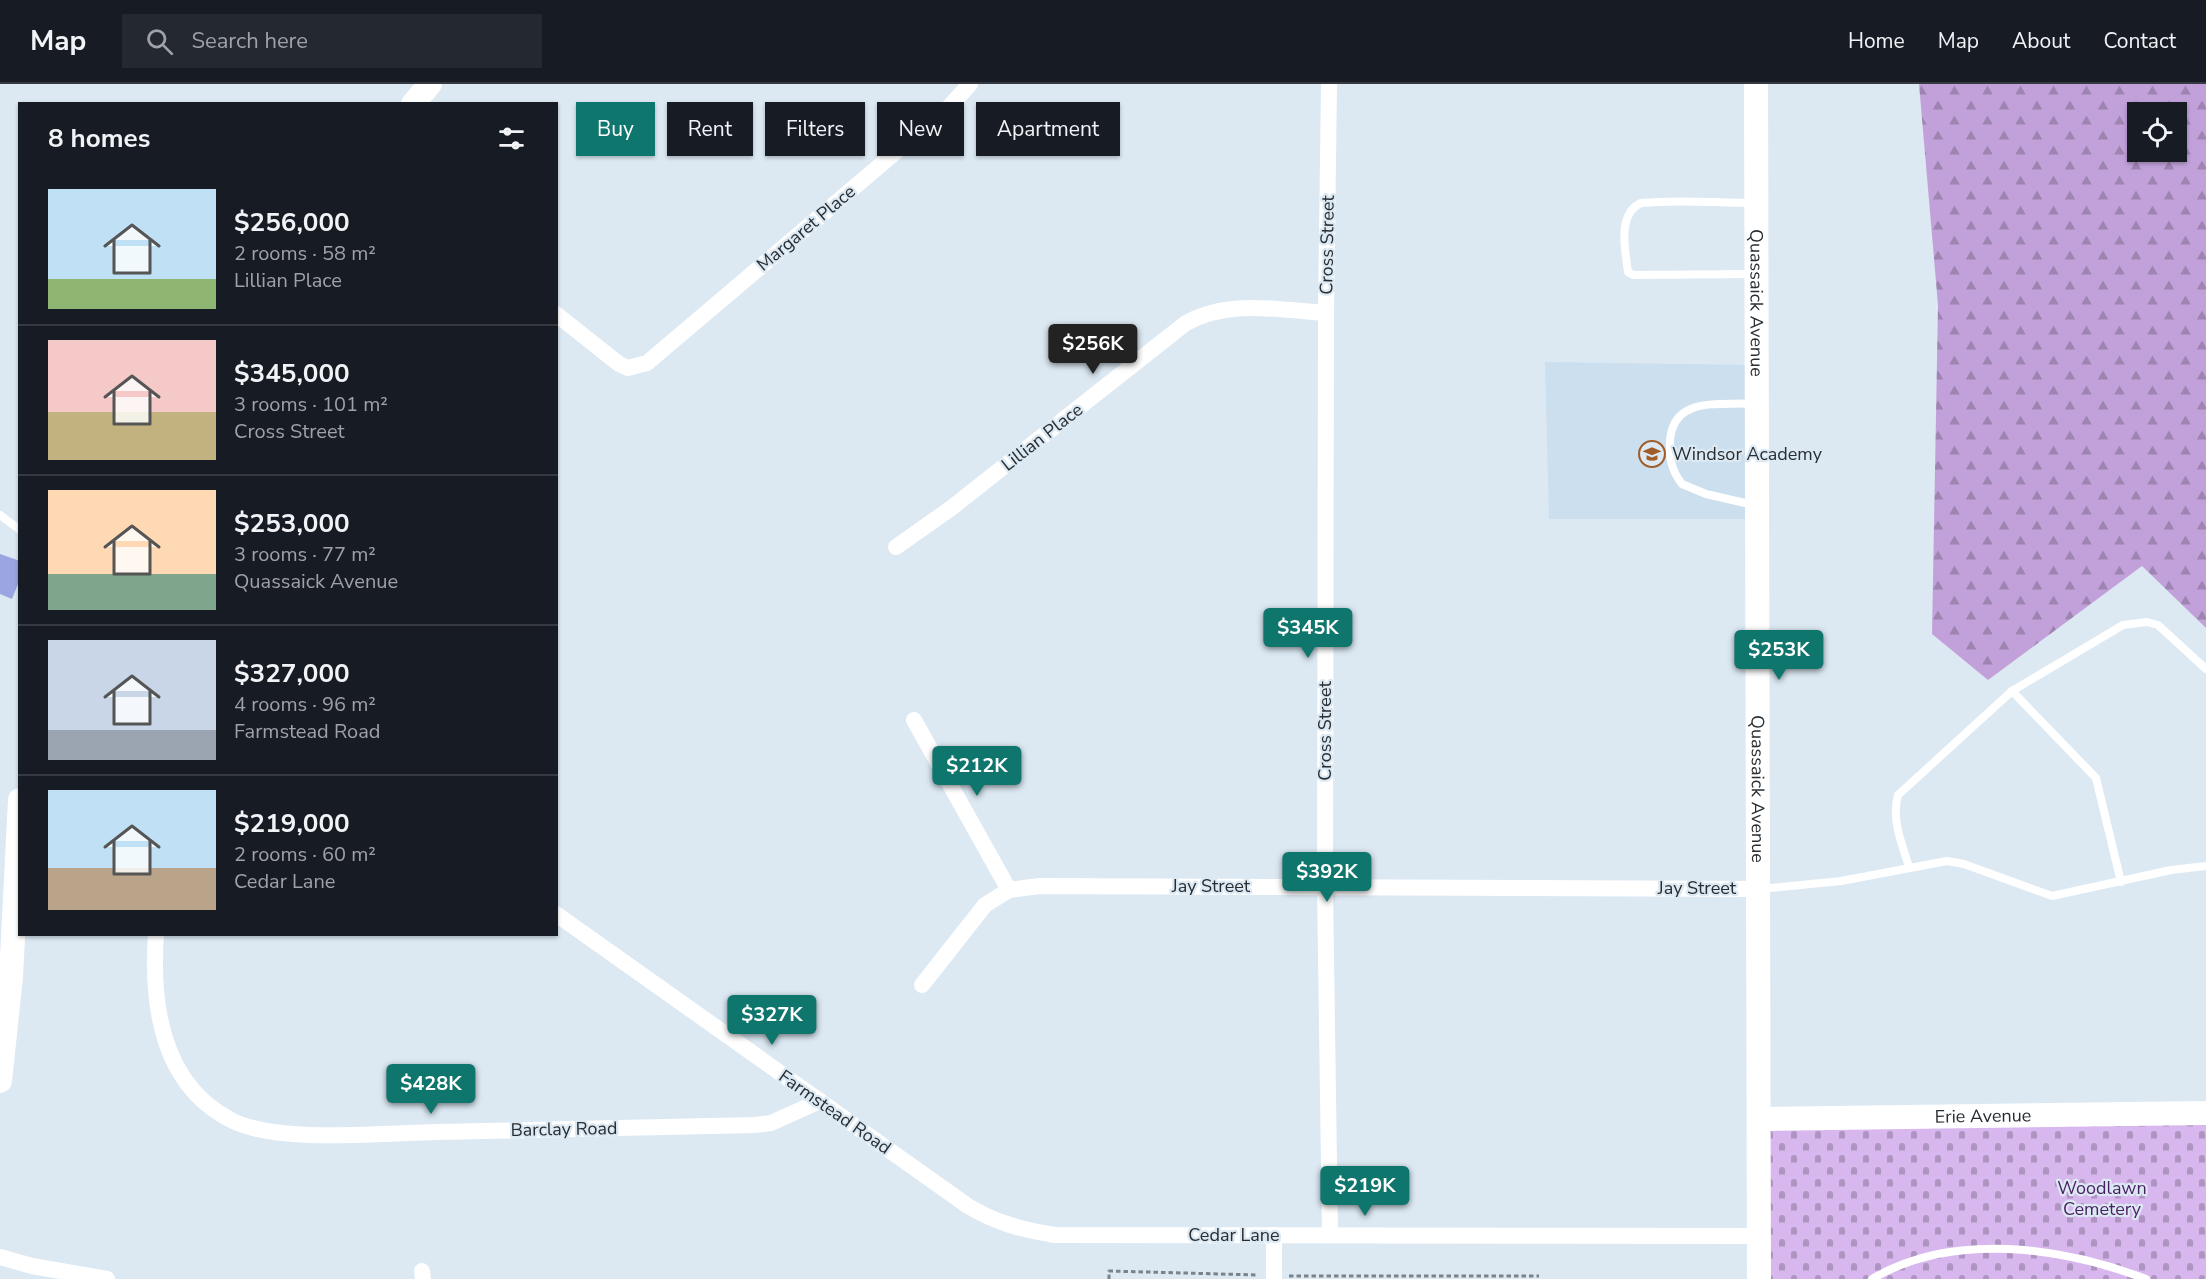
<!DOCTYPE html>
<meta charset="utf-8">
<style>
:root{--surface:#171b24;--page:#242831;--text:#f1f3f6;--muted:#9ea1a6;--line:#363941;--accent:#0f766e}
body{margin:0;font-family:"Nunito Sans",sans-serif;background:var(--page);color:var(--text);height:100vh;display:flex;flex-direction:column;font-size:22px;white-space:nowrap}
*{box-sizing:border-box;margin:0}
p{font-size:20px;color:var(--muted)}
.icon{flex:none;width:33px;height:33px;fill:none;stroke:currentColor;stroke-width:2;stroke-linecap:round;stroke-linejoin:round}
.map{position:relative;flex:1;overflow:hidden}
.drawer{position:absolute;left:18px;top:18px;width:540px;height:834px;display:flex;flex-direction:column;background:var(--surface);border-radius:0px;box-shadow:0 2px 4px #0004}
.drawer>*{flex:none}
.guide{position:absolute;left:576px;top:18px;width:570px;height:54px;display:flex;gap:12px}
.fabs{position:absolute;left:2127px;top:18px;display:grid;gap:12px}
.fabs a{display:grid;place-items:center;width:60px;height:60px;border-radius:0px;background:var(--surface);box-shadow:0 2px 4px #0004;font-size:30px}
.price{position:absolute;translate:-50% -51px;padding:0 14px;border-radius:6px;background:var(--accent);color:#fff;font-size:20px;line-height:39px;filter:drop-shadow(0 2px 3px #0008)}
.price::after{content:'';position:absolute;left:50%;top:36px;width:18px;height:14px;margin-left:-9px;background:inherit;clip-path:polygon(0 0,100% 0,50% 100%)}
.price.active{background:#222;color:#fff}
ul{padding:0;list-style:none}
li{display:flex;align-items:center;gap:18px;height:150px;padding:0 30px}
li+li{border-top:2px solid var(--line)}
li span{display:grid;place-items:center;flex:none;width:168px;height:120px;border-radius:0px;color:#555}
li>.icon{margin-inline-start:auto}
span .icon{width:72px;height:72px;fill:#fffc;stroke-width:1}
li b{font-size:26px}
h2{display:flex;justify-content:space-between;align-items:center;height:72px;padding:0 30px;font-size:26px}
.pill{padding:0 21px;border-radius:0px;background:var(--surface);box-shadow:0 2px 4px #0004;font-size:21px;line-height:54px}
.pill.active{background:var(--accent);color:#fff}
header{display:flex;align-items:center;gap:36px;box-sizing:border-box;height:84px;padding:0 30px;background:var(--surface);border-bottom:2px solid var(--line)}
header strong{font-size:28px}
nav{display:flex;gap:33px;margin-inline-start:auto;font-size:21px}
.search{width:420px;height:54px;background:var(--page);display:flex;align-items:center;gap:15px;box-sizing:border-box;padding:0 21px;border-radius:0px;color:var(--muted);font-size:22px}
.map>svg:first-child{display:block}
.built{fill:#cbdfee}
.forest{fill:url(#forest-firs);fill-rule:evenodd}
.cemetery{fill:url(#cemetery-stones)}
.building{fill:#9ba5e1}
.lines{fill:none;stroke-linecap:round;stroke-linejoin:round}
.path{stroke:#7a838a;stroke-width:3;stroke-dasharray:4.5 3;stroke-linecap:butt}
.lane{stroke:#fff;stroke-width:8}
.street{stroke:#fff;stroke-width:16}
.secondary{stroke:#fff;stroke-width:24}
.labels{text-anchor:middle;stroke-width:4.5;stroke-linejoin:round;paint-order:stroke}
.street-label{font-size:18px;fill:#282d31;stroke:#dce9f3}
.poi-label{font-size:18px;fill:#282d31;stroke:#dce9f3;text-anchor:start}
.park-label{font-size:18px;fill:#4a1f62;stroke:#dce9f3}
</style>
<header>
<strong>Map</strong>
<div class="search"><svg class="icon" aria-label="search" viewBox="0 0 24 24"><circle cx="10" cy="10" r="6"/><path d="M15 15l6 6"/></svg>Search here</div>
<nav><a>Home</a><a>Map</a><a>About</a><a>Contact</a></nav>
</header>
<div class="map">
<svg width="2206" height="1195" viewBox="0 0 2206 1195">
<defs>
<pattern id="forest-firs" width="22" height="20" patternUnits="userSpaceOnUse" patternTransform="scale(1.5)"><rect width="22" height="20" fill="#c2a1da"/><path d="M5 1l3.5 6h-7zM16 11l3.5 6h-7z" fill="#9e84b1"/></pattern>
<pattern id="cemetery-stones" width="16" height="16" patternUnits="userSpaceOnUse" patternTransform="scale(1.5)"><rect width="16" height="16" fill="#d7b7ed"/><path d="M2 7V4a2 2 0 0 1 4 0v3zM10 15v-3a2 2 0 0 1 4 0v3z" fill="#ae95c1"/></pattern>
</defs>
<rect width="100%" height="100%" fill="#dce9f3"/>
<path class="built" d="M1545 278 1757 281V435H1549Z"/>
<path class="forest" d="M1919 0H2206V544L2142 482 1988 596 1932 550 1938 221ZM2138 28H2176V68H2138Z"/>
<path class="cemetery" d="M2206 1031V1195H1759V1035Z"/>
<path class="building" d="M0 470 20 477V495L12 515 0 510Z"/>
<g class="lines">
<g class="path">
<path d="M1289 1192H1539"/>
<path d="M1109 1195V1187L1258 1191"/>
</g>
<g class="lane">
<path d="M1753 190 1633 191 1628 188C1625 166 1617 130 1641 119 1680 115 1716 119 1754 119"/>
<path d="M1754 319C1721 322 1674 311 1670 356 1669 373 1671 386 1682 400L1706 410 1754 421"/>
<path d="M0 431 20 446"/>
<path d="M2012 607 2096 694 2121 798"/>
<path d="M1909 783C1902 760 1891 735 1898 711L2012 607 2123 541 2147 538 2158 541 2206 585"/>
<path d="M1759 805 1841 797 1947 777 1964 780 2052 812 2171 786 2206 782"/>
<path d="M1872 1195C1953 1147 2062 1163 2146 1195"/>
</g>
<g class="street">
<path d="M1329 0 1326 229 1325 802 1330 1150"/>
<path d="M556 230 619 280 628 284 647 279 950 22 970 0"/>
<path d="M896 463 950 425 1186 239C1229 215 1279 226 1326 229"/>
<path d="M914 636 1009 806"/>
<path d="M556 830 968 1122C996 1139 1023 1146 1055 1151L1759 1152"/>
<path d="M156 850C151 920 161 1000 231 1036 276 1060 384 1049 437 1048 543 1046 649 1043 755 1041L771 1039 820 1017"/>
<path d="M922 901 985 821 1009 806 1039 802 1758 805"/>
<path d="M1274 1151V1195"/>
<path d="M0 1173 32 1182 107 1195"/>
<path d="M422 1187 423 1195"/>
</g>
<g class="secondary">
<path id="s1" d="M1756 0 1759 1195"/>
<path d="M413 20 430 0"/>
<path d="M0 997 11 893 20 716"/>
<path id="s2" d="M1759 1035 2206 1029"/>
</g>
</g>
<defs>
<symbol id="school-ring" viewBox="-11 -11 22 22"><circle r="9.5" fill="#dce9f3" stroke="#9f5d2a" stroke-width="1.5"/><path d="M0-5L7-2L0 1L-7-2ZM-4 1L0 2.5L4 1V4Q0 6-4 4Z" fill="#9f5d2a"/></symbol>
</defs>
<g fill-rule="evenodd">
<use href="#school-ring" x="1637" y="355" width="30" height="30"/>
</g>
<g class="labels">
<g class="street-label">
<text transform="translate(806 144) rotate(-40)" y="6">Margaret Place</text>
<text transform="translate(1327 161) rotate(-89)" y="6">Cross Street</text>
<text dy="6" stroke="none"><textPath href="#s1" startOffset="219">Quassaick Avenue</textPath></text>
<text transform="translate(1042 353) rotate(-38)" y="6">Lillian Place</text>
<text transform="translate(1325 647) rotate(-90)" y="6">Cross Street</text>
<text dy="6" stroke="none"><textPath href="#s1" startOffset="705">Quassaick Avenue</textPath></text>
<text x="1211" y="808">Jay Street</text>
<text x="1697" y="810">Jay Street</text>
<text transform="translate(835 1028) rotate(35)" y="6">Farmstead Road</text>
<text dy="6" stroke="none"><textPath href="#s2" startOffset="224">Erie Avenue</textPath></text>
<text transform="translate(564 1045) rotate(-1)" y="6">Barclay Road</text>
<text x="1234" y="1157">Cedar Lane</text>
</g>
<g class="poi-label">
<text x="1672" y="376">Windsor Academy</text>
</g>
<g class="park-label">
<text x="2102" y="1110">Woodlawn<tspan x="2102" dy="21">Cemetery</tspan></text>
</g>
</g>
</svg>
<div class="fabs">
<a><svg class="icon" aria-label="locate" viewBox="0 0 24 24"><circle cx="12" cy="12" r="6"/><path d="M12 2v4M12 18v4M2 12h4M18 12h4"/></svg></a>
</div>
<b class="price active" style="left:1093px;top:291px">$256K</b>
<b class="price" style="left:1308px;top:575px">$345K</b>
<b class="price" style="left:1779px;top:597px">$253K</b>
<b class="price" style="left:977px;top:713px">$212K</b>
<b class="price" style="left:1327px;top:819px">$392K</b>
<b class="price" style="left:772px;top:962px">$327K</b>
<b class="price" style="left:431px;top:1031px">$428K</b>
<b class="price" style="left:1365px;top:1133px">$219K</b>
<div class="guide">
<a class="pill active">Buy</a>
<a class="pill">Rent</a>
<a class="pill">Filters</a>
<a class="pill">New</a>
<a class="pill">Apartment</a>
</div>
<section class="drawer">
<h2>8 homes<svg class="icon" aria-label="filters" viewBox="0 0 24 24"><path d="M4 7h16M4 17h16"/><circle cx="9" cy="7" r="2"/><circle cx="15" cy="17" r="2"/></svg></h2>
<ul>
<li><span style="background:linear-gradient(#bfe0f5 75%,#8fb573 0)"><svg class="icon" aria-label="home" viewBox="0 0 24 24"><path d="M3 11l9-7 9 7M6 9v11h12V9"/></svg></span><div><b>$256,000</b><p>2 rooms · 58 m²</p><p>Lillian Place</p></div></li>
<li><span style="background:linear-gradient(#f6c9c9 60%,#c2b280 0)"><svg class="icon" aria-label="home" viewBox="0 0 24 24"><path d="M3 11l9-7 9 7M6 9v11h12V9"/></svg></span><div><b>$345,000</b><p>3 rooms · 101 m²</p><p>Cross Street</p></div></li>
<li><span style="background:linear-gradient(#ffd9b3 70%,#7fa58c 0)"><svg class="icon" aria-label="home" viewBox="0 0 24 24"><path d="M3 11l9-7 9 7M6 9v11h12V9"/></svg></span><div><b>$253,000</b><p>3 rooms · 77 m²</p><p>Quassaick Avenue</p></div></li>
<li><span style="background:linear-gradient(#c9d6e8 75%,#9aa5b1 0)"><svg class="icon" aria-label="home" viewBox="0 0 24 24"><path d="M3 11l9-7 9 7M6 9v11h12V9"/></svg></span><div><b>$327,000</b><p>4 rooms · 96 m²</p><p>Farmstead Road</p></div></li>
<li><span style="background:linear-gradient(#bfe0f5 65%,#b9a48a 0)"><svg class="icon" aria-label="home" viewBox="0 0 24 24"><path d="M3 11l9-7 9 7M6 9v11h12V9"/></svg></span><div><b>$219,000</b><p>2 rooms · 60 m²</p><p>Cedar Lane</p></div></li>
</ul>
</section>
</div>
